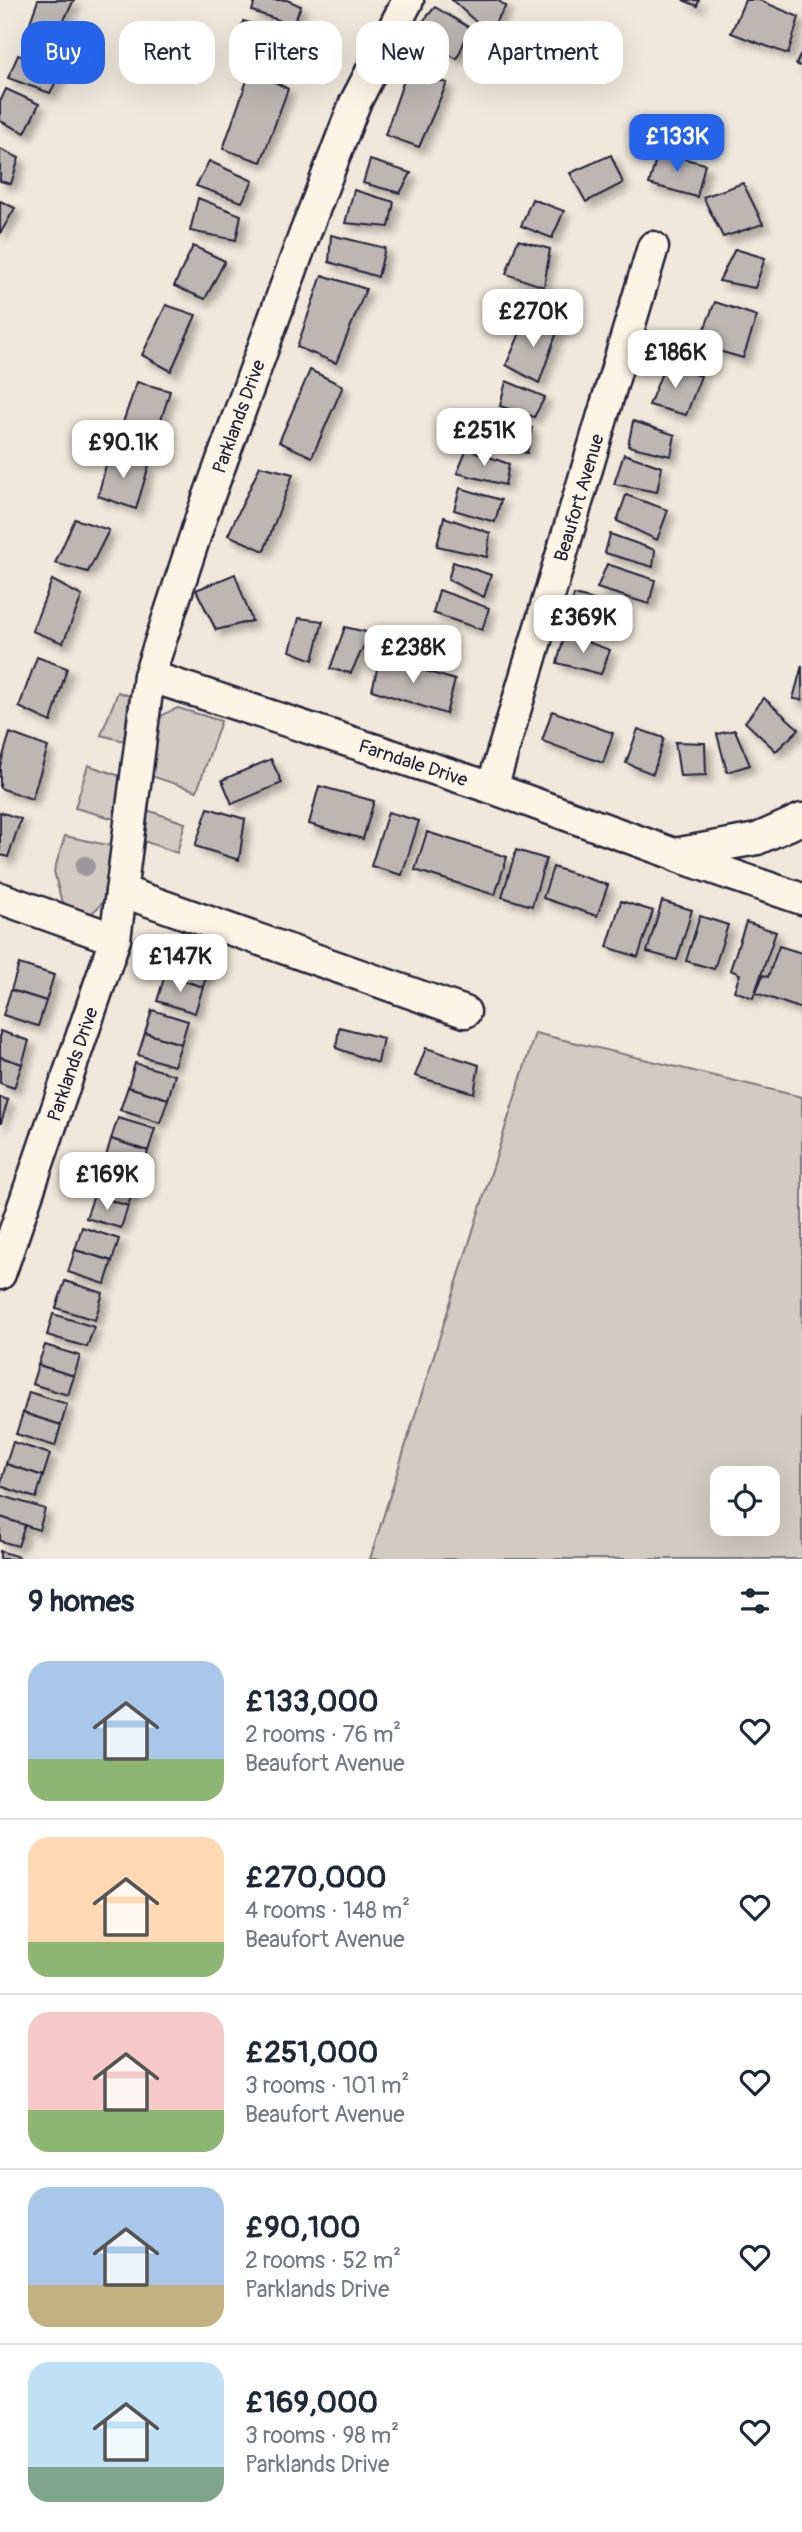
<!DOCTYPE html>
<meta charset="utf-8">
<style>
:root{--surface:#fff;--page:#f6f6f7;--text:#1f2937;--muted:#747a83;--line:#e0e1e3;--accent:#2563eb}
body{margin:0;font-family:Pangolin,sans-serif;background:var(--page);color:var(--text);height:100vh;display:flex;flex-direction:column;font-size:26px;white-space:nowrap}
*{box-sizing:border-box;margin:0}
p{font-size:23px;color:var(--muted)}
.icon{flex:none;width:38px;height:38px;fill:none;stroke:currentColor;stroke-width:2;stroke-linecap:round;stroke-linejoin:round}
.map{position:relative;height:1559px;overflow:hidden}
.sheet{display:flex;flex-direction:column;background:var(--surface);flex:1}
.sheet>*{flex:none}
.guide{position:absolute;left:21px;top:21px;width:761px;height:63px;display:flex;gap:14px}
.controls{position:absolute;left:710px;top:1466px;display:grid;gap:14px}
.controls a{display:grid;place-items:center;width:70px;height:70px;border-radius:14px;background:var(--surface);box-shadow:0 7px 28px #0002;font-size:35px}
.price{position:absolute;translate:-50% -60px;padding:0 16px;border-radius:14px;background:#fff;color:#222;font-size:23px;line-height:46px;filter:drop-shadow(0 2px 4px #0008)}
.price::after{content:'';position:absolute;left:50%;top:42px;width:21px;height:16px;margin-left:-10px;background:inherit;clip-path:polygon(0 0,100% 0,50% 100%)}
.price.current{background:var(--accent);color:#fff}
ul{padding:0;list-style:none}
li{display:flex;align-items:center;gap:21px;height:175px;padding:0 28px}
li+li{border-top:2px solid var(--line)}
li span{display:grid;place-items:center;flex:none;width:196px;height:140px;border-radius:21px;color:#555}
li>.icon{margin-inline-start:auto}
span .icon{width:84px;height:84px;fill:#fffc;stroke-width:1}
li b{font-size:30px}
h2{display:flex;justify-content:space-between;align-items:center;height:84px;padding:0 28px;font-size:30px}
.tag{padding:0 24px;border-radius:21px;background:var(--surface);box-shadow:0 7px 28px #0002;font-size:24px;line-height:63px}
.tag.current{background:var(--accent);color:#fff}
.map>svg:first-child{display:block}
.green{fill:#d1cbc3;stroke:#7a767f;stroke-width:2;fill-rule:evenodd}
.building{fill:#bcb7b3;stroke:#22223b;stroke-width:2;filter:url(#shadow)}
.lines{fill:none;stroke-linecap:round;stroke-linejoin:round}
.street-casing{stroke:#22223b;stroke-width:35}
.street{stroke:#fcf5e5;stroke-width:30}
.tree{fill:#9b979a}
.labels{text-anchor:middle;stroke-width:7;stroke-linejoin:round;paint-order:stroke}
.street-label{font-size:19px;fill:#22223b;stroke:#fcf5e5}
</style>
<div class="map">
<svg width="802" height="1559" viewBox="0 0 802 1559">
<defs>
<filter id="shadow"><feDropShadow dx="6" dy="6" stdDeviation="3.5" flood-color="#0004"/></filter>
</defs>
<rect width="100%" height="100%" fill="#efe8db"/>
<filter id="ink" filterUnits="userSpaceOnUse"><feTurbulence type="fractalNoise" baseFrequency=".0143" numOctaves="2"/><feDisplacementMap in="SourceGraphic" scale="14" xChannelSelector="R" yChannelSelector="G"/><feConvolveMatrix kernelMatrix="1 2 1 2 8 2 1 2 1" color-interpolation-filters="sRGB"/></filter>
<g filter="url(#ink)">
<g class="green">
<path d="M118 692 129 696 124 741 101 735Z"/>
<path d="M178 708 221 721 197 791 151 776C144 763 150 726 162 716 166 712 174 710 178 708Z"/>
<path d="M88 765 120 776 115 819 75 808Z"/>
<path d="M144 809 185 823 177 853 141 840Z"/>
<path d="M65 836 112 846C109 871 114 904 86 916L68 909 61 899 54 871Z"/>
<path d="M535 1033 802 1097V1559H370ZM723 1479H768V1524H723Z"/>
</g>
<g class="building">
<path d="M38 0H74L52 44 27 31Z"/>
<path d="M255 0H287L301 6 293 25 252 11Z"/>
<path d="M452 0H497L506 6 488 33Z"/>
<path d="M683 0H699L697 6Z"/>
<path d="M745 0H759L799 17 788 54 731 33Z"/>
<path d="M435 7 470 28 457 59 413 33Z"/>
<path d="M243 21 288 34 275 66 237 52Z"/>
<path d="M802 51V67L796 64Z"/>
<path d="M18 55 61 72 50 93 8 78Z"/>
<path d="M251 69 288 89 261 162 223 149Z"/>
<path d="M407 71 447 83 419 147 385 135Z"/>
<path d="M6 89 39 104 25 133 0 121V102Z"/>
<path d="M0 149 19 158 11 184 0 181Z"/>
<path d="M658 152 705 164 697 197 649 184Z"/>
<path d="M611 155 623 183 586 202 570 173Z"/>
<path d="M370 160 411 173 400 193 363 183Z"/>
<path d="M209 161 253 181 242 202 196 186Z"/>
<path d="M743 183 763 224 723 237 703 197Z"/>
<path d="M354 190 394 202 389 227 345 223Z"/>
<path d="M198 198 241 215 236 240 190 231Z"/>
<path d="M532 199 564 211 552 238 521 226Z"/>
<path d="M0 201 15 208 0 234Z"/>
<path d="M331 235 385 248 378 277 329 262Z"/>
<path d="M518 240 550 249 544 287 506 274Z"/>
<path d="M193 246 225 261 205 299 174 286Z"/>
<path d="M735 249 765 258 755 288 719 281Z"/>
<path d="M322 275 366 289 336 363 297 347Z"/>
<path d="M715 302 757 316 743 358 698 345Z"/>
<path d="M166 305 196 315 171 371 142 355Z"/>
<path d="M527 317 558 329 539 383 506 365Z"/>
<path d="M665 365 701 376 686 415 649 405Z"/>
<path d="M310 370 343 386 312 457 279 442Z"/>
<path d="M506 381 545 397 534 417 500 406Z"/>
<path d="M137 382 170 391 155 440 121 428Z"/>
<path d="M489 417 532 428 527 453 484 442Z"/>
<path d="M633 421 675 435 671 456 628 446Z"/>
<path d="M110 449 149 465 136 509 98 496Z"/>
<path d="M467 449 509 464 505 485 457 473Z"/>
<path d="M624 454 662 467 657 492 614 484Z"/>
<path d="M260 466 293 474 264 551 228 535Z"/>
<path d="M460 488 501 500 495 522 454 510Z"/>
<path d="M626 495 668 510 657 540 617 521Z"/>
<path d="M444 517 490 533 487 557 437 546Z"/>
<path d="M75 519 109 530 88 572 55 563Z"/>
<path d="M610 534 655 550 653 567 605 553Z"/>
<path d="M453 562 491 575 484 597 448 580Z"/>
<path d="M607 564 655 580 649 604 597 588Z"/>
<path d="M235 574 252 621 216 630 196 590Z"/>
<path d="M52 580 82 596 63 643 32 631Z"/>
<path d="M439 590 489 608 482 630 433 613Z"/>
<path d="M574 595 621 607 610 634 566 621Z"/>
<path d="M299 618 323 621 313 660 290 651Z"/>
<path d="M345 627 370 633 351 673 330 669Z"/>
<path d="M565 634 610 650 601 674 557 663Z"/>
<path d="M37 657 67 668 51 722 19 707Z"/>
<path d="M380 657 455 680 446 714 372 690Z"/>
<path d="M802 665V700L793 699Z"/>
<path d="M764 698 799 729 776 751 745 722Z"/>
<path d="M552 711 613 733 603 763 542 741Z"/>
<path d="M638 729 664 738 653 774 626 763Z"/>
<path d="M735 730 750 765 727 772 717 734Z"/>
<path d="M10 733 48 747 32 799 0 788V766Z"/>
<path d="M675 742 705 743 706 775 680 776Z"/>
<path d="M271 759 282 783 232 804 222 780Z"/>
<path d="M319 786 374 801 363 839 309 824Z"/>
<path d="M208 808 245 819 239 860 195 846Z"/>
<path d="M0 812 21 819 8 857 0 855Z"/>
<path d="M388 812 419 821 402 875 371 866Z"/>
<path d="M427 832 507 857 495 895 415 870Z"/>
<path d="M516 850 546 859 532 906 502 897Z"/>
<path d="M553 867 608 885 597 916 543 898Z"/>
<path d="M621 901 653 911 638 957 607 947Z"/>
<path d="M662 901 692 910 677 960 647 952Z"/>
<path d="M700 916 728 925 714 969 686 961Z"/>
<path d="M746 922 776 932 753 998 734 991 740 974 730 970Z"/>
<path d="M184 925 218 936 211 957 177 946Z"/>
<path d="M779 946 802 953V1009L756 993 763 975 768 977Z"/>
<path d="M174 949 211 961 203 987 165 975Z"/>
<path d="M19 964 54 975 46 1001 11 990Z"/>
<path d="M165 975 203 987 195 1013 157 1001Z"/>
<path d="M11 990 46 1001 38 1026 3 1015Z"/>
<path d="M152 1010 188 1021 181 1044 145 1033Z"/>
<path d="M339 1027 383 1038 378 1063 336 1048Z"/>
<path d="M0 1031 29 1041 22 1064 0 1057Z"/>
<path d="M145 1033 181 1044 174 1066 138 1055Z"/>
<path d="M426 1048 479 1065 474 1093 415 1076Z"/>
<path d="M0 1057 22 1064 14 1088 0 1083Z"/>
<path d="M135 1063 175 1075 168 1099 128 1087Z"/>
<path d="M128 1087 168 1099 160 1123 120 1110Z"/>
<path d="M0 1097 8 1100 1 1123H0Z"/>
<path d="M118 1118 155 1129 148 1151 111 1139Z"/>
<path d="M111 1139 148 1151 142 1171 105 1160Z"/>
<path d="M101 1172 135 1183 128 1206 94 1195Z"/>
<path d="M94 1195 128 1206 121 1228 86 1218Z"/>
<path d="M82 1227 119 1239 112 1261 75 1250Z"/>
<path d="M75 1250 112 1261 105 1284 68 1272Z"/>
<path d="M65 1281 103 1293 95 1320 56 1308Z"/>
<path d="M53 1314 94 1327 87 1347 47 1335Z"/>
<path d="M45 1345 80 1356 74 1376 38 1365Z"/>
<path d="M38 1365 74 1376 68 1395 32 1384Z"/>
<path d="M29 1392 67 1404 61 1425 23 1413Z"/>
<path d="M23 1413 61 1425 55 1446 16 1434Z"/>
<path d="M13 1442 50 1454 43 1476 6 1464Z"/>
<path d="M6 1464 43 1476 36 1498 0 1486Z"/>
<path d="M0 1495 45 1509 39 1530 0 1517Z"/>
<path d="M0 1517 25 1525 18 1546 0 1541Z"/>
<path d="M0 1551 19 1557 18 1559H0Z"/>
</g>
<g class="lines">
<defs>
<g id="street">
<path id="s1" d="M149 676 492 788 674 854 757 839 802 819"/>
<path id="s2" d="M492 788 653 247"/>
<path d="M677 856 802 899"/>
<path d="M121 891 465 1012"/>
<path d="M0 898 115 939"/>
<path id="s3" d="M0 1274 115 939 149 676 202 515 304 236 355 103 408 0"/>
</g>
</defs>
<use href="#street" class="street-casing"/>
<use href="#street" class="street"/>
</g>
<circle class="tree" cx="85" cy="866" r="10"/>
</g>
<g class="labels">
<g class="street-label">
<text dy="7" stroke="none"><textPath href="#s3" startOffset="894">Parklands Drive</textPath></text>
<text dy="7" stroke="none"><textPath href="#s2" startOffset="303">Beaufort Avenue</textPath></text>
<text dy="7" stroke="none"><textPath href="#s1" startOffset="278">Farndale Drive</textPath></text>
<text dy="7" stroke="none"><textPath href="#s3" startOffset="222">Parklands Drive</textPath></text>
</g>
</g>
</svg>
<div class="controls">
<a><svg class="icon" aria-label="locate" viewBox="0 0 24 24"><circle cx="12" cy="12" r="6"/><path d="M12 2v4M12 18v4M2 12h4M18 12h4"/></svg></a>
</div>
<b class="price current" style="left:677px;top:174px">£133K</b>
<b class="price" style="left:533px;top:349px">£270K</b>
<b class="price" style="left:675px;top:390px">£186K</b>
<b class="price" style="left:484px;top:468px">£251K</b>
<b class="price" style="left:123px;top:480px">£90.1K</b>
<b class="price" style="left:583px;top:655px">£369K</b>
<b class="price" style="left:413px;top:685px">£238K</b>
<b class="price" style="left:180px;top:994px">£147K</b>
<b class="price" style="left:107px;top:1212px">£169K</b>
<div class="guide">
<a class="tag current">Buy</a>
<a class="tag">Rent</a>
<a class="tag">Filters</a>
<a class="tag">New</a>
<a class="tag">Apartment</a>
</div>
</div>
<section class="sheet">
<h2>9 homes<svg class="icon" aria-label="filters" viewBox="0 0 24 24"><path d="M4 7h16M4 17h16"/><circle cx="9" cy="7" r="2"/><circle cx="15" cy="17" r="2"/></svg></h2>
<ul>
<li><span style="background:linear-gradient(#a9c7e8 70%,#8fb573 0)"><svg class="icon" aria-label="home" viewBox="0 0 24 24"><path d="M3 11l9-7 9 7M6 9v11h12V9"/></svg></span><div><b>£133,000</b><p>2 rooms · 76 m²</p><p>Beaufort Avenue</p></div><svg class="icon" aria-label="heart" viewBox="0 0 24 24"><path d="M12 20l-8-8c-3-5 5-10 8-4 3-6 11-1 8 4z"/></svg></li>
<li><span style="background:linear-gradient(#ffd9b3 75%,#8fb573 0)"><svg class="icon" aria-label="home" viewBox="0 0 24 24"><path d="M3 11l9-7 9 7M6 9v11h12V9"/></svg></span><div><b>£270,000</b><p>4 rooms · 148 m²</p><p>Beaufort Avenue</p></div><svg class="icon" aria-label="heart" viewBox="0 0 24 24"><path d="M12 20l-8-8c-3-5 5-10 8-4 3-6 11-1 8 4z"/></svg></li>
<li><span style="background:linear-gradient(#f6c9c9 70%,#8fb573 0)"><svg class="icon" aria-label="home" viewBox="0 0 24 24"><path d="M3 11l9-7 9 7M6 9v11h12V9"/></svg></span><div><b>£251,000</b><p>3 rooms · 101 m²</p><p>Beaufort Avenue</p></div><svg class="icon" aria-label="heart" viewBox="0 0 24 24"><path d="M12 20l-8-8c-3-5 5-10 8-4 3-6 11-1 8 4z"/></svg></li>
<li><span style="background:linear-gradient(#a9c7e8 70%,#c2b280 0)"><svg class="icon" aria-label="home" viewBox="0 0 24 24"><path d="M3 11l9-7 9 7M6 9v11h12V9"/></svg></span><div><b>£90,100</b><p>2 rooms · 52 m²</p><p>Parklands Drive</p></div><svg class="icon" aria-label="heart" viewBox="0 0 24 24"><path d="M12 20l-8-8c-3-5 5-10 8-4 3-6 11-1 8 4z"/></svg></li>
<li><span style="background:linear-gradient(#bfe0f5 75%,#7fa58c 0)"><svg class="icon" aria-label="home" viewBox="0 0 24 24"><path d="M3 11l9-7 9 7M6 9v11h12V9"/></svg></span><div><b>£169,000</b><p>3 rooms · 98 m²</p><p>Parklands Drive</p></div><svg class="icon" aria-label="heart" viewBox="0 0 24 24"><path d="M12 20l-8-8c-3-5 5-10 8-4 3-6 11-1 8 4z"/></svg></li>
</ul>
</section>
